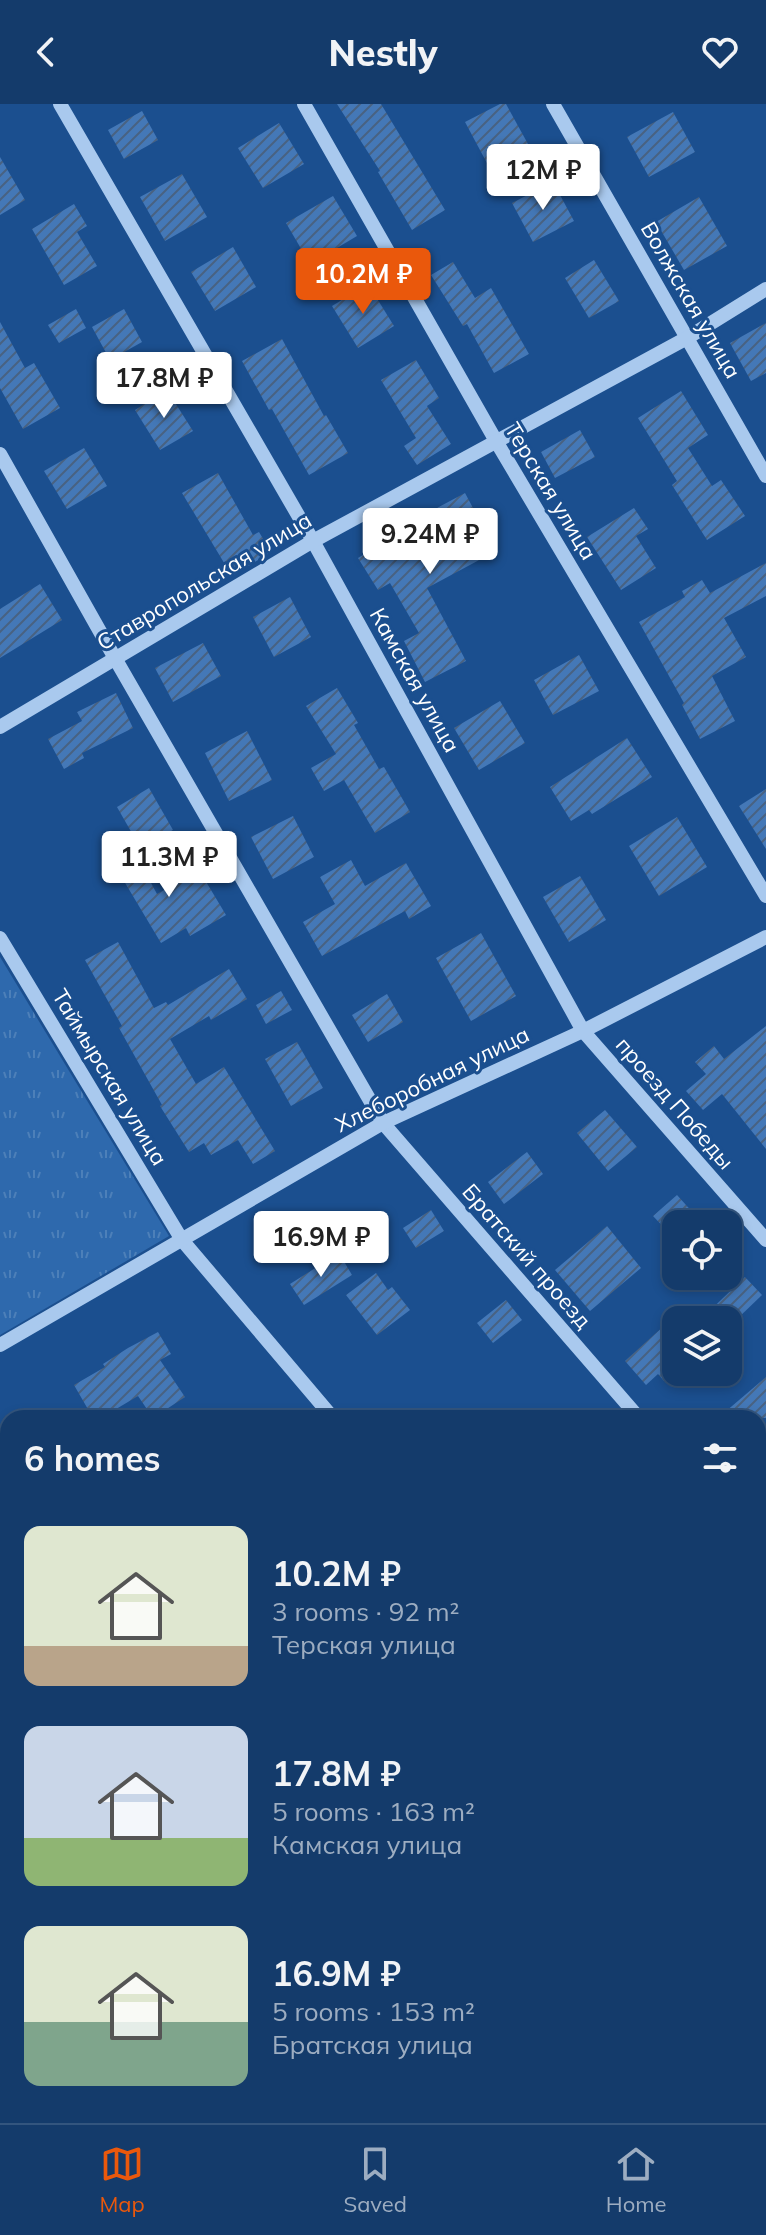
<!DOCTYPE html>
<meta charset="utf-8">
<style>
:root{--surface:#143b6b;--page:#1d4271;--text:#f1f3f6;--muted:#9dadc1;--line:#33557e;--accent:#ea580c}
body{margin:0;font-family:Mulish,sans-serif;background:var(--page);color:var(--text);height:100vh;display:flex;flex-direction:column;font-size:30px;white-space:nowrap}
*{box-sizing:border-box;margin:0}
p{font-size:26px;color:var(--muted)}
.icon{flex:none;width:44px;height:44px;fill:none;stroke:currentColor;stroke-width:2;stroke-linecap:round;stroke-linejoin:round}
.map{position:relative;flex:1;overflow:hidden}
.sheet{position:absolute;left:0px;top:1306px;width:766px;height:714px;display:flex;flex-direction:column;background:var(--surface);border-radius:24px 24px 0 0;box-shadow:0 4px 12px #0003,0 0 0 2px var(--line)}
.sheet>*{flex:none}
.fabs{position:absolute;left:662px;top:1106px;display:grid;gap:16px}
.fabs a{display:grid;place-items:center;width:80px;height:80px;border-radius:16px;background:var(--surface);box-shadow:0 4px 12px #0003,0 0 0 2px var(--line);font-size:40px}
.price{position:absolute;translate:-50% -68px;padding:0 18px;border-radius:8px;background:#fff;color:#222;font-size:26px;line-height:52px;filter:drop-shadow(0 2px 4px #0008)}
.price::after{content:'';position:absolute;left:50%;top:48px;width:24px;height:18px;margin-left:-12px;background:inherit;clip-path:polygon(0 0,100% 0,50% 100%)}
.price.selected{background:var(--accent);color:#fff}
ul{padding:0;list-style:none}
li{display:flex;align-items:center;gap:24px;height:200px;padding:0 24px}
li span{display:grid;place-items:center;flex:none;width:224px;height:160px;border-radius:16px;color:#555}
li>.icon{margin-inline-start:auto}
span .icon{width:96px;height:96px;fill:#fffc;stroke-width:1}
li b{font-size:34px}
h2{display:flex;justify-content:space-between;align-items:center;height:96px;padding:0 24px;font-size:34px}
header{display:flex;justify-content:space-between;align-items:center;height:104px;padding:0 24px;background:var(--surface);font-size:36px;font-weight:800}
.tab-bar{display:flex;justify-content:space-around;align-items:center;height:112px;border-top:2px solid var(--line);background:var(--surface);font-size:22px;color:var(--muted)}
.tab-bar a{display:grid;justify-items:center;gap:4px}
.tab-bar .selected{color:var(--accent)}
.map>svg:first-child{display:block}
.grass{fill:url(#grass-tufts)}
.building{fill:url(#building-hatch)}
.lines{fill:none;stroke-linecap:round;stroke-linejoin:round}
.minor{stroke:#a9c9ee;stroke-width:14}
.labels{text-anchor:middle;stroke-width:6;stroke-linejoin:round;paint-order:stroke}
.street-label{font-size:22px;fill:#fff;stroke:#1b4f8f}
</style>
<header><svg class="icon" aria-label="back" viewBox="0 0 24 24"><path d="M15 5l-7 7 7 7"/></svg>Nestly<svg class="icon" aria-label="heart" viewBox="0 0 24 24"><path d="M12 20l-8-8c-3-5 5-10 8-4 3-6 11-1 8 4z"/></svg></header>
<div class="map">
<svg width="766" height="2019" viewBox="0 0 766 2019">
<defs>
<pattern id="grass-tufts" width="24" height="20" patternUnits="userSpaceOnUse" patternTransform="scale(2)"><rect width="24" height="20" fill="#2e69ad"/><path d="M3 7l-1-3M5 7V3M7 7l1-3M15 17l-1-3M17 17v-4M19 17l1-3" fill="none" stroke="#4d80b9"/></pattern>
<pattern id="building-hatch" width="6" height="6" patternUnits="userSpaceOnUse" patternTransform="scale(2)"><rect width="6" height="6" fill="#4478b7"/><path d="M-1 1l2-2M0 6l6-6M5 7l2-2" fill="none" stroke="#486282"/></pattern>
</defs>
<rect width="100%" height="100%" fill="#1b4f8f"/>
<path class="grass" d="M0 853 169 1132 0 1231Z"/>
<g class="building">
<path d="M337 0H381L445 106 412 126 378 68 380 67Z"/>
<path d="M500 0H506L528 40 488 61 465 18Z"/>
<path d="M142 7 158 36 124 55 108 26Z"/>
<path d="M673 8 695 48 649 73 627 33Z"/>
<path d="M279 19 304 60 263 84 238 44Z"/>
<path d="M0 53 25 96 0 111Z"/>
<path d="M182 70 207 113 165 137 140 93Z"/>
<path d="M553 78 574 117 533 138 512 99Z"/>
<path d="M333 92 357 132 310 160 286 119Z"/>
<path d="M699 93 727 142 684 166 656 118Z"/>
<path d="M74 100 87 122 77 128 97 162 64 181 32 125Z"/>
<path d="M233 143 256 183 215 207 191 168Z"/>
<path d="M594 156 619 197 589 214 565 174Z"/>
<path d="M453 158 475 194 491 184 529 250 494 269 467 220 463 222 431 171Z"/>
<path d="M368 180 394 222 358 244 332 202Z"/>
<path d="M76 205 86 224 59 239 48 221Z"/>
<path d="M124 205 142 238 110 256 92 223Z"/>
<path d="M0 218 25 264 34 259 60 304 23 325 0 284Z"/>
<path d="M766 219V269L751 277 730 239Z"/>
<path d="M282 235 324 312 326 311 348 349 309 371 272 305 269 306 242 257Z"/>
<path d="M416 256 439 294 427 302 451 340 417 361 404 342 416 334 381 276Z"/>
<path d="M167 286 193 327 160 346 135 306Z"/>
<path d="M681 287 708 331 688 344 712 382 721 376 745 412 707 436 672 381 677 377 638 314Z"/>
<path d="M580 326 595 353 555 374 541 348Z"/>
<path d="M84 344 107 382 67 405 44 367Z"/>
<path d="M218 369 253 431 259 428 271 448 232 472 182 389Z"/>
<path d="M465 389 496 447 427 484 466 557 425 578 404 537 419 529 390 479 378 486 358 454 423 414 422 412Z"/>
<path d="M634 404 648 425 636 432 656 464 621 486 587 433Z"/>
<path d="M766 459V492L724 514 746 553 712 572 735 617 700 635 682 601 684 599 639 518 685 493 682 487 702 476 710 489Z"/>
<path d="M40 480 62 516 0 554V505Z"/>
<path d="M290 493 311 533 274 553 253 513Z"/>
<path d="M203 539 221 572 173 598 155 564Z"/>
<path d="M579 551 599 587 553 611 534 576Z"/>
<path d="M337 584 358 619 354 621 379 665 384 663 410 708 375 729 344 676 324 687 311 664 336 650 306 602Z"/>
<path d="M116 589 133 624 82 649 84 654 64 665 48 635 82 617 77 608Z"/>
<path d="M500 597 525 639 479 666 454 624Z"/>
<path d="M247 627 272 676 229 697 205 649Z"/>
<path d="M627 634 652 673 592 710 589 706 571 717 550 683Z"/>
<path d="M149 684 173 726 141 745 117 703Z"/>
<path d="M766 685V745L739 702Z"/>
<path d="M293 712 314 753 273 775 251 733Z"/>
<path d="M677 713 707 763 659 792 629 742Z"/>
<path d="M130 740 157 790 199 766 226 811 190 832 186 824 161 839 109 752Z"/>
<path d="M351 756 365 782 406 759 431 802 409 815 405 807 322 852 303 818 335 800 320 773Z"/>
<path d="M580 772 606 816 569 838 543 793Z"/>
<path d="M481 829 516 892 471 917 436 854Z"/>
<path d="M118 838 154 904 166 898 168 901 229 865 247 895 211 916 209 912 170 935 196 980 224 963 275 1047 253 1060 238 1036 211 1051 204 1039 189 1048 160 1002 162 1001 119 924 122 922 85 856Z"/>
<path d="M281 887 292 906 266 920 256 901Z"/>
<path d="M387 890 403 918 368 938 352 911Z"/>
<path d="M766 922V1045L722 990 703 1006 686 987 706 970 695 958 714 942 724 955Z"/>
<path d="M297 938 323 984 291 1002 265 955Z"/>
<path d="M605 1006 637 1043 608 1067 577 1029Z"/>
<path d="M527 1048 543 1070 504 1100 488 1078Z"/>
<path d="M677 1091 695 1111 686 1120H676V1128L672 1132 653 1112Z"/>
<path d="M431 1106 444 1127 416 1144 403 1124Z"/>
<path d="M607 1122 641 1164 590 1207 555 1166Z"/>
<path d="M339 1149 352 1171 304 1201 290 1180Z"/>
<path d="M376 1169 388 1186 392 1183 410 1206 377 1231 346 1191Z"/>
<path d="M745 1173 762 1191 736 1216H700Z"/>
<path d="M506 1196 522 1216 493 1239 477 1219Z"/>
<path d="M676 1211V1266L664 1277 658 1270 646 1281 625 1257Z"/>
<path d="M158 1228 171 1250 160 1256 185 1293 153 1314 138 1292 101 1314H93L74 1281 105 1263 103 1260 128 1244Z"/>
<path d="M766 1273V1314H718Z"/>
</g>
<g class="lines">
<g class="minor">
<path d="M60 0 313 437 583 927 766 1136"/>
<path d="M304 0 496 337 766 792"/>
<path d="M553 0 766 372"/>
<path d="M0 350 116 556 383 1019 639 1314"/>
<path d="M0 623 313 437 687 234 766 185"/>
<path d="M0 834 182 1136 333 1314"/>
<path d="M0 1241 383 1019 583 927 766 833"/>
<path d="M758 1452 766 1461"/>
<path d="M758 1630 766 1624"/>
<path d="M0 1658 8 1651"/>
<path d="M0 1682 8 1692"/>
<path d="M758 1798 766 1806"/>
<path d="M267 2012 272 2019"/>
<path d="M493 2012 499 2019"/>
</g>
</g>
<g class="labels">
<g class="street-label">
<text transform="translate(691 196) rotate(60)" y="8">Волжская улица</text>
<text transform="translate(551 387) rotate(59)" y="8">Терская улица</text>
<text transform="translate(204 477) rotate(-31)" y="8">Ставропольская улица</text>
<text transform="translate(415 576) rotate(61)" y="8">Камская улица</text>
<text transform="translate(110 973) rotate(59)" y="8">Таймырская улица</text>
<text transform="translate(432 975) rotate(-26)" y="8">Хлеборобная улица</text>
<text transform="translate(675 999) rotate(49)" y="8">проезд Победы</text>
<text transform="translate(527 1152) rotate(49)" y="8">Братский проезд</text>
</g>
</g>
</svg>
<div class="fabs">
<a><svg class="icon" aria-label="locate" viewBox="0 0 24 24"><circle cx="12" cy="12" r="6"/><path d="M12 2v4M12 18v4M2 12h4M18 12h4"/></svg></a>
<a><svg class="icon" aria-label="layers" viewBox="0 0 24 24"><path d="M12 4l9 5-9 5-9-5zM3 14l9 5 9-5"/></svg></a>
</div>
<b class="price" style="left:543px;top:108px">12M ₽</b>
<b class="price selected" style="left:363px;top:212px">10.2M ₽</b>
<b class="price" style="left:164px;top:316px">17.8M ₽</b>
<b class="price" style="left:430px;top:472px">9.24M ₽</b>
<b class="price" style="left:169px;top:795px">11.3M ₽</b>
<b class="price" style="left:321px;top:1175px">16.9M ₽</b>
<section class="sheet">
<h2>6 homes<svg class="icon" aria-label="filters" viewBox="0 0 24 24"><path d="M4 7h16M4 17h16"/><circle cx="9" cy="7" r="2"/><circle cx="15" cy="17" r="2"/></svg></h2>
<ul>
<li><span style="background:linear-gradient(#dfe7d0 75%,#b9a48a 0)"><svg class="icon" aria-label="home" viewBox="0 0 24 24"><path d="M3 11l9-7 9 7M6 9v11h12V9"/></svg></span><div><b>10.2M ₽</b><p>3 rooms · 92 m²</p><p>Терская улица</p></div></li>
<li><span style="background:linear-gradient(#c9d6e8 70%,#8fb573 0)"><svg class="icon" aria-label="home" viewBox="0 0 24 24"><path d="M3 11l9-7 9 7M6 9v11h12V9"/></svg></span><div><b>17.8M ₽</b><p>5 rooms · 163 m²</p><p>Камская улица</p></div></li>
<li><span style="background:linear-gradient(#dfe7d0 60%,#7fa58c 0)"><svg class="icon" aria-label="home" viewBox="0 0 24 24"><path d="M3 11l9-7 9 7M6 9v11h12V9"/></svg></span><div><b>16.9M ₽</b><p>5 rooms · 153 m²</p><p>Братская улица</p></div></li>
</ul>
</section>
</div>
<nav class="tab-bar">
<a class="selected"><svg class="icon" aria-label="map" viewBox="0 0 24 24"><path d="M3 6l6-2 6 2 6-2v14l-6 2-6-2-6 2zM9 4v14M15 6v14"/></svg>Map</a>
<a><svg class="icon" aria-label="saved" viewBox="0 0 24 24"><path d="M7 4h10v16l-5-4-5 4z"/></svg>Saved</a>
<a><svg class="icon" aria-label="home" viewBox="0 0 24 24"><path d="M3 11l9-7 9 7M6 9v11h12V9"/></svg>Home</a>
</nav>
